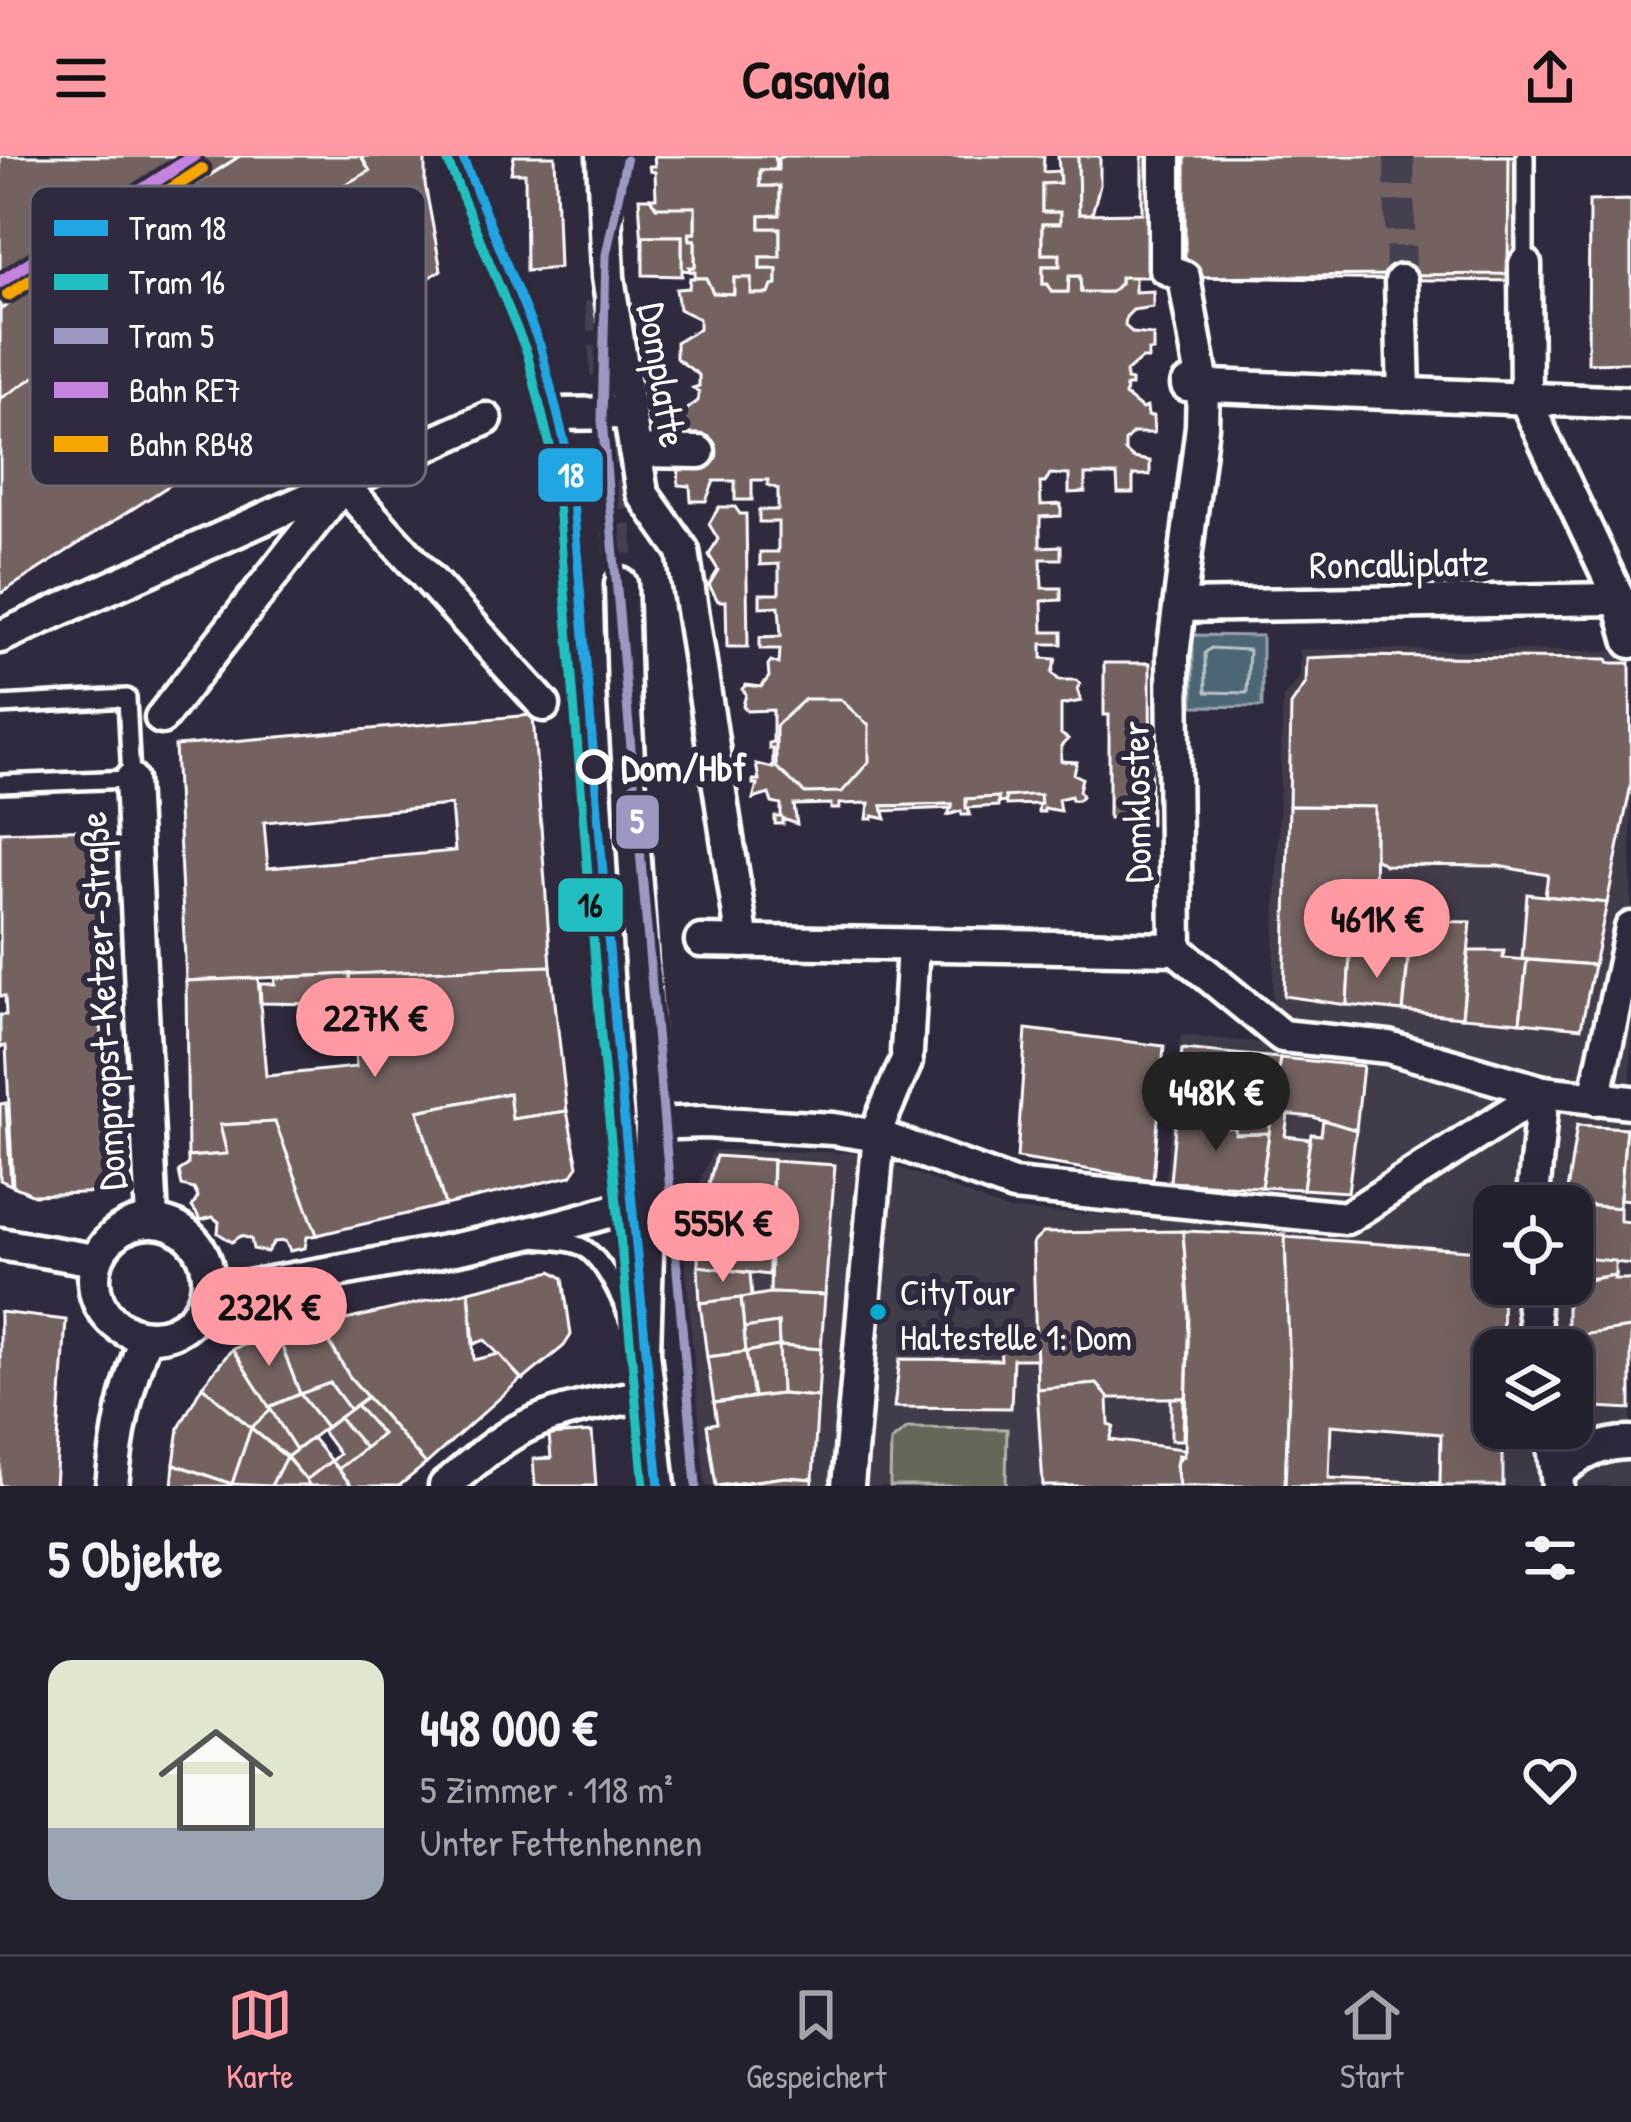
<!DOCTYPE html>
<html lang="de">
<meta charset="utf-8">
<style>
:root{--surface:#23202e;--page:#2b2836;--text:#f1f3f6;--muted:#a3a3aa;--line:#403e4a;--accent:#ff9aa2}
body{margin:0;font-family:"Patrick Hand",sans-serif;background:var(--page);color:var(--text);height:100vh;display:flex;flex-direction:column;font-size:45px;white-space:nowrap}
*{box-sizing:border-box;margin:0}
p{font-size:39px;color:var(--muted)}
.icon{flex:none;width:66px;height:66px;fill:none;stroke:currentColor;stroke-width:2;stroke-linecap:round;stroke-linejoin:round}
.map{position:relative;height:1330px;overflow:hidden}
.panel{display:flex;flex-direction:column;background:var(--surface);flex:1}
.panel>*{flex:none}
.tools{position:absolute;left:1473px;top:1029px;display:grid;gap:24px}
.tools a{display:grid;place-items:center;width:120px;height:120px;border-radius:24px;background:var(--surface);box-shadow:0 12px 48px #0002,0 0 0 3px var(--line);font-size:60px}
.price{position:absolute;translate:-50% -102px;padding:0 27px;border-radius:42px;background:var(--accent);color:#111;font-size:39px;line-height:78px;filter:drop-shadow(0 3px 6px #0008)}
.price::after{content:'';position:absolute;left:50%;top:72px;width:36px;height:27px;margin-left:-18px;background:inherit;clip-path:polygon(0 0,100% 0,50% 100%)}
.price.active{background:#222;color:#fff}
ul{padding:0;list-style:none}
li{display:flex;align-items:center;gap:36px;height:300px;padding:0 48px}
li span{display:grid;place-items:center;flex:none;width:336px;height:240px;border-radius:24px;color:#555}
li>.icon{margin-inline-start:auto}
span .icon{width:144px;height:144px;fill:#fffc;stroke-width:1}
li b{font-size:51px}
h2{display:flex;justify-content:space-between;align-items:center;height:144px;padding:0 48px;font-size:51px}
header{display:flex;justify-content:space-between;align-items:center;height:156px;padding:0 48px;background:var(--accent);color:#111;font-size:54px;font-weight:700}
.tabs{display:flex;justify-content:space-around;align-items:center;height:168px;border-top:3px solid var(--line);background:var(--surface);font-size:33px;color:var(--muted)}
.tabs a{display:grid;justify-items:center;gap:6px}
.tabs .active{color:var(--accent)}
.map>svg:first-child{display:block}
.built{fill:#433b48;fill-rule:evenodd}
.green{fill:#656859;stroke:#b2b4ac;stroke-width:3}
.water{fill:#4d6675;stroke:#94a3ac;stroke-width:3}
.lines{fill:none;stroke-linecap:round;stroke-linejoin:round}
.shore{stroke:#b8c2c8;stroke-width:3}
.building{fill:#736260;stroke:#fff;stroke-width:3;fill-rule:evenodd}
.street-tunnel{stroke:#443f50;stroke-width:30;stroke-dasharray:30 15;stroke-linecap:butt}
.lane-casing{stroke:#fff;stroke-width:24}
.street-casing{stroke:#fff;stroke-width:39}
.lane{stroke:#2f2a3d;stroke-width:15}
.street{stroke:#2f2a3d;stroke-width:30}
.rail-1-casing{stroke:#2f2a3d;stroke-width:21}
.rail-2-casing{stroke:#2f2a3d;stroke-width:21}
.rail-1{stroke:#c483df;stroke-width:12}
.rail-2{stroke:#f7a600;stroke-width:12}
.tram-1-casing{stroke:#2f2a3d;stroke-width:18}
.tram-2-casing{stroke:#2f2a3d;stroke-width:18}
.tram-3-casing{stroke:#2f2a3d;stroke-width:18}
.tram-1{stroke:#20a6e3;stroke-width:9}
.tram-2{stroke:#21bfc1;stroke-width:9}
.tram-3{stroke:#9d98c2;stroke-width:9}
.stop-dot{fill:#2f2a3d;stroke:#fff;stroke-width:6}
.bus-dot{fill:#06acd0;stroke:#2f2a3d;stroke-width:4.5}
.labels{text-anchor:middle;stroke-width:12;stroke-linejoin:round;paint-order:stroke}
.bus-label{font-size:36px;fill:#fff;stroke:#2f2a3d;text-anchor:start}
.street-label{font-size:39px;fill:#fff;stroke:#2f2a3d}
.stop-label{font-size:39px;font-weight:bold;fill:#fff;stroke:#2f2a3d;text-anchor:start}
.key{fill:#2f2a3d;stroke:#6d6a77;stroke-width:3}
.key-label{font-size:33px;fill:#fff}
.line-badge{stroke:#2f2a3d;stroke-width:4.5}
.badge-label{font-size:33px;text-anchor:middle;font-weight:bold;fill:#fff}
.pale-badge-label{font-size:33px;text-anchor:middle;font-weight:bold;fill:#111}
</style>
<header><svg class="icon" aria-label="menu" viewBox="0 0 24 24"><path d="M4 6h16M4 12h16M4 18h16"/></svg>Casavia<svg class="icon" aria-label="share" viewBox="0 0 24 24"><path d="M12 15V3M7 8l5-5 5 5M5 13v7h14v-7"/></svg></header>
<div class="map">
<svg width="1631" height="1330" viewBox="0 0 1631 1330">
<rect width="100%" height="100%" fill="#2f2a3d"/>
<filter id="ink" filterUnits="userSpaceOnUse"><feTurbulence type="fractalNoise" baseFrequency=".00833" numOctaves="2"/><feDisplacementMap in="SourceGraphic" scale="24" xChannelSelector="R" yChannelSelector="G"/><feConvolveMatrix kernelMatrix="1 2 1 2 8 2 1 2 1" color-interpolation-filters="sRGB"/></filter>
<g filter="url(#ink)">
<path class="built" d="M1300 493 1631 495V1330H706L671 1094 713 994 863 997 1007 1054 1161 1062 1181 879 1271 888 1283 541 1300 521ZM1494 1050H1572V1128H1494ZM1494 1194H1572V1272H1494Z"/>
<path class="green" d="M908 1272 1007 1273 1006 1330H890L891 1285Z"/>
<path class="water" d="M1193 479 1262 480V551L1193 550Z"/>
<g class="lines">
<path class="shore" d="M1211 492 1249 494 1247 537 1206 536 1205 497Z"/>
</g>
<g class="building">
<path d="M0 0H240L0 154Z"/>
<path d="M240 0H361L370 15 0 251V154Z"/>
<path d="M361 0H425V28L441 114 365 165 295 55 370 15Z"/>
<path d="M514 0H555L559 112 526 115 525 17H511Z"/>
<path d="M654 0H775L776 14H760V30H780V59L760 60V72H780V101H760V113H777V129L772 130 769 138H751V122H734V138L713 137 706 122H695V116L690 115 689 111H695V84H690L689 77H695V51L660 52 650 46V42H656L655 16 650 15 649 10H655Z"/>
<path d="M784 0H1044L1043 16 1060 15V27L1042 28V56H1060V68H1042V98H1060V110H1043V128H1048L1052 136H1068L1069 120H1080L1081 136H1111L1120 127V121L1135 120V136L1153 135V151L1133 154 1126 161 1125 170 1133 177 1153 179V195H1148V203H1141L1126 216V224L1131 225V230H1126L1125 239 1142 253 1147 251 1148 260H1153L1154 277H1133L1125 285V295L1133 302 1150 305V319H1133V337H1118L1117 319H1085V336L1069 337V319L1050 318 1045 327H1040L1041 349 1061 348V360L1040 361V391L1061 390V403H1041L1042 432H1061V444L1042 445 1043 476H1062V488H1042V502L1056 503 1052 517 1059 524H1076L1080 528 1077 533 1081 545 1061 549V578L1068 583 1061 590V605L1077 606 1074 618 1082 622 1079 635 1082 640 1078 644H1072L1071 640 1058 643 1060 655 1044 652V656H1038L1040 639 1005 641 1006 646 998 647V641L966 643 970 659H962L961 655 948 659 952 648 882 650 886 663 873 660V663H867L869 647 839 648V653H831V648L794 649 797 668 783 663V668H775V661H781V649L772 647 769 638 753 643 757 628H753V624H759L756 608 773 612V593H769V587L773 586V554L747 555 743 550 746 538 742 533 746 529 761 531 769 521 768 509 771 505 779 508 780 493H760V481L781 480 779 450 760 451V438H779V408L760 409V396H778V366H759V354H778V333L768 329V324H752V344H735V325H714L706 345H691L690 330 678 329 681 279H678L677 261 698 245 699 236 693 232 699 230V219L676 202V186L699 173V163L679 153 676 133 689 132 690 122H706L713 137 734 138V122H751V138H769L772 130 777 129V113H760V101H780V72H760V60L780 59V30H760V14H778V2Z"/>
<path d="M1058 0H1078L1079 58 1142 57V0H1185L1184 121H1120V127L1111 136H1081L1080 120H1069L1068 136H1052L1048 128H1043V110H1060V98H1042V68H1060V56H1042V28L1060 27Z"/>
<path d="M1078 0H1100V29L1092 58H1079Z"/>
<path d="M1185 0H1517V125L1184 121Z"/>
<path d="M1185 0H1509L1508 118 1185 121Z"/>
<path d="M639 42H650L656 51H695V77H689L690 84H695V111H689L690 115 682 114V80H643L642 89Z"/>
<path d="M1631 44V206L1588 207 1589 45Z"/>
<path d="M643 80H682V120L643 119Z"/>
<path d="M99 180 187 318 0 438V243Z"/>
<path d="M719 351H735L740 358H746L748 491H727L726 445H718L709 429 718 414 709 399 718 383 709 368Z"/>
<path d="M1350 500 1607 503 1609 507H1630L1631 629 1607 747 1545 740 1548 719 1498 710 1385 709 1375 702V651L1289 650 1291 549 1306 527 1307 502Z"/>
<path d="M1104 507H1150L1151 668H1143V656H1124V662H1109V559H1104Z"/>
<path d="M805 543H840L869 570V606L842 636 805 637 776 611V570Z"/>
<path d="M533 559 551 810 186 825 175 590ZM451 649 455 695 268 712 264 666Z"/>
<path d="M1029 639H1040L1041 648 1006 649 1005 641Z"/>
<path d="M998 641V650L966 652V643Z"/>
<path d="M952 648V652L883 655 882 650Z"/>
<path d="M1289 650 1375 651 1374 762 1386 761 1384 799 1350 798 1347 849 1284 840Z"/>
<path d="M97 673 105 1036 34 1039 13 1030 6 890 0 891V859H6L5 840H0V676Z"/>
<path d="M1527 738 1607 747 1594 809 1522 803Z"/>
<path d="M1412 765 1471 766 1462 861 1403 855Z"/>
<path d="M1469 795H1504L1503 802 1527 804 1520 866 1462 861Z"/>
<path d="M1350 798 1408 800 1403 855 1347 849Z"/>
<path d="M1527 804 1594 809 1581 872 1520 866Z"/>
<path d="M551 810 567 955 512 963 509 937 418 955 445 1049 317 1079 275 966 220 969 227 998 188 1001 186 825 258 822 266 920 356 911 350 818Z"/>
<path d="M350 818 351 839 318 848 261 847 260 828H275V822Z"/>
<path d="M1026 873 1164 890 1153 1024 1017 1002Z"/>
<path d="M1182 893 1280 902 1269 977 1235 978V971L1215 972V962L1176 959Z"/>
<path d="M1280 902 1363 910 1356 974 1313 961 1272 957Z"/>
<path d="M509 937 512 963 567 955 578 1010 571 1020 445 1049 418 955Z"/>
<path d="M6 947 11 1029 0 1024V948Z"/>
<path d="M1272 957 1288 959 1285 980 1310 983 1303 1033 1261 1031Z"/>
<path d="M1176 959 1215 962V972L1235 971V978L1269 977 1261 1031 1170 1026Z"/>
<path d="M1323 964 1356 974 1348 1036 1303 1033 1311 978 1321 979Z"/>
<path d="M275 966 317 1079 307 1081 305 1092 290 1095 285 1085 274 1086 267 1096 253 1093 251 1083 241 1080 232 1086 218 1077 219 1066 213 1061 201 1064 192 1051 198 1041 194 1033 182 1030 179 1015 188 1009V1001L227 998 220 969Z"/>
<path d="M1577 969 1626 972 1619 1052 1565 1048Z"/>
<path d="M1626 972 1631 973V1044L1620 1043Z"/>
<path d="M716 1000 773 1004 769 1098H745L747 1074 727 1072 729 1056 704 1047Z"/>
<path d="M773 1005 835 1009 825 1139 770 1137Z"/>
<path d="M704 1047 729 1056 727 1072 747 1074 745 1098H769V1119L698 1110V1099L692 1098 691 1088 696 1070 704 1071Z"/>
<path d="M1557 1047 1620 1052V1065L1631 1066V1108L1572 1101V1050Z"/>
<path d="M1183 1075 1189 1159 1186 1242H1109L1097 1228 1037 1233 1033 1087 1043 1077Z"/>
<path d="M1183 1075 1285 1079 1290 1217 1285 1330H1179L1176 1309 1185 1294 1189 1159Z"/>
<path d="M1285 1081 1494 1096V1128H1502L1503 1194H1494V1272H1503V1330H1285L1290 1217ZM1331 1269 1441 1278 1440 1327 1329 1322Z"/>
<path d="M1572 1101 1615 1105V1119L1572 1125Z"/>
<path d="M698 1110 750 1117 752 1141 700 1147Z"/>
<path d="M552 1115 563 1122 571 1179 564 1190 523 1224 485 1184 474 1188 469 1135Z"/>
<path d="M1615 1119 1614 1123H1631V1172L1567 1181V1128Z"/>
<path d="M469 1135 474 1204 499 1198 521 1223 426 1308 349 1220 320 1170Z"/>
<path d="M770 1137 825 1139 821 1193 779 1190 778 1167 744 1172 741 1142Z"/>
<path d="M741 1142 746 1196 707 1201 700 1147Z"/>
<path d="M0 1156 66 1164 55 1330H0Z"/>
<path d="M317 1166 349 1220 367 1241 350 1254 330 1227 300 1238 277 1178Z"/>
<path d="M778 1167 779 1190 746 1196 744 1172Z"/>
<path d="M1631 1172V1253L1596 1251 1567 1181Z"/>
<path d="M277 1178 300 1238 269 1251 232 1193Z"/>
<path d="M1036 1188 1037 1203H1013L1011 1252 894 1251 900 1203 1001 1204 1000 1189Z"/>
<path d="M779 1190 821 1193 818 1241 781 1238Z"/>
<path d="M779 1190 781 1238 754 1241 746 1196Z"/>
<path d="M232 1193 271 1254 251 1272 202 1230Z"/>
<path d="M746 1196 754 1241 714 1247 707 1201Z"/>
<path d="M330 1227 350 1254 326 1271 300 1238Z"/>
<path d="M1097 1228 1108 1241 1109 1269 1114 1271 1110 1284 1183 1293 1184 1300 1178 1299 1176 1309 1179 1330H1043L1037 1233Z"/>
<path d="M202 1230 251 1272 232 1328 174 1308 179 1272Z"/>
<path d="M300 1238 326 1271 296 1294 269 1251Z"/>
<path d="M781 1238 818 1241 813 1323 785 1321 716 1330 707 1269 717 1267 714 1247Z"/>
<path d="M367 1241 426 1308 399 1330H352L338 1313 382 1278 356 1249Z"/>
<path d="M1171 1242H1184L1183 1284H1171Z"/>
<path d="M356 1249 382 1278 365 1292 339 1262Z"/>
<path d="M271 1254 296 1294 287 1301 251 1272Z"/>
<path d="M339 1262 365 1292 338 1313 331 1305 339 1298 322 1275Z"/>
<path d="M251 1272 286 1301 271 1330 232 1328Z"/>
<path d="M592 1276 596 1330H535L533 1303 551 1302 549 1279Z"/>
<path d="M312 1282 331 1305 306 1324 287 1301Z"/>
<path d="M286 1301 306 1324 310 1330H271Z"/>
<path d="M331 1305 352 1330H310L306 1324Z"/>
<path d="M174 1308 232 1328 231 1330H172Z"/>
<path d="M785 1321 813 1323 812 1330H721Z"/>
</g>
<g class="lines">
<g class="street-tunnel">
<path d="M1399 0 1401 125"/>
<path d="M600 144 621 428"/>
</g>
<defs>
<g id="lane">
<path d="M1525 108V0"/>
<path d="M0 549 127 542 131 623 0 628"/>
<path d="M535 1083C549 1085 570 1084 582 1091 607 1104 627 1157 637 1182"/>
</g>
<g id="street">
<path d="M603 0 608 121 642 337 683 395 743 786"/>
<path d="M1525 108 1526 245 1619 443 1631 486"/>
<path d="M1401 125 1404 238"/>
<path d="M1187 229 1631 247"/>
<path d="M297 251 343 328"/>
<path d="M556 258 629 257"/>
<path d="M274 266 280 272 277 264"/>
<path d="M249 282 343 329"/>
<path d="M635 295 699 296"/>
<path d="M621 428 624 539 651 968 644 1196 659 1330"/>
<path d="M1180 450 1619 443"/>
<path d="M0 481 486 263"/>
<path d="M161 562 343 329 544 549"/>
<path d="M131 623 152 1065"/>
<path d="M701 785 1176 793 1173 499 1202 270 1203 229 1184 121 1165 112V0"/>
<path d="M1176 793 1282 880 1388 891 1543 936 1631 946"/>
<path d="M907 896 913 789"/>
<path d="M1595 943 1631 772"/>
<path d="M651 968 704 966 833 973 879 980 1013 1029 1346 1062 1543 936"/>
<path d="M1532 1050 1543 936"/>
<circle cx="151" cy="1123" r="57"/>
<path d="M0 1088 95 1104"/>
<path d="M1530 1128 1538 1194"/>
<path d="M207 1139C353 1110 510 1090 650 1043"/>
<path d="M1551 1272 1558 1330"/>
<path d="M1559 1317C1578 1298 1605 1286 1631 1287"/>
<path d="M112 1330C117 1277 126 1230 146 1180"/>
<path d="M445 1330C471 1309 498 1283 529 1269 565 1252 608 1246 647 1239"/>
<path d="M848 1330 880 966 906 906"/>
</g>
</defs>
<use href="#lane" class="lane-casing"/>
<use href="#street" class="street-casing"/>
<use href="#lane" class="lane"/>
<use href="#street" class="street"/>
<defs>
<path id="rail-1" d="M0 126 194 0"/>
<path id="rail-2" d="M8 139 202 13"/>
</defs>
<use href="#rail-1" class="rail-1-casing"/>
<use href="#rail-2" class="rail-2-casing"/>
<use href="#rail-1" class="rail-1"/>
<use href="#rail-2" class="rail-2"/>
<defs>
<path id="tram-1" d="M462 0 541 192 570 308 616 879 659 1330"/>
<path id="tram-2" d="M448 6 527 197 555 310 601 880 644 1330"/>
<path id="tram-3" d="M626 4 606 99 602 264 696 1329"/>
</defs>
<use href="#tram-1" class="tram-1-casing"/>
<use href="#tram-2" class="tram-2-casing"/>
<use href="#tram-3" class="tram-3-casing"/>
<use href="#tram-1" class="tram-1"/>
<use href="#tram-2" class="tram-2"/>
<use href="#tram-3" class="tram-3"/>
</g>
</g>
<circle class="stop-dot" cx="594" cy="611" r="15"/>
<circle class="bus-dot" cx="878" cy="1156" r="10"/>
<g class="labels">
<g class="bus-label">
<text x="900" y="1149">CityTour<tspan x="900" dy="45">Haltestelle 1: Dom</tspan></text>
</g>
<g class="street-label">
<text transform="translate(663 219) rotate(81)" y="14">Domplatte</text>
<text transform="translate(1399 407) rotate(-1)" y="14">Roncalliplatz</text>
<text transform="translate(1136 646) rotate(-91)" y="14">Domkloster</text>
<text transform="translate(102 845) rotate(-93)" y="14">Dompropst-Ketzer-Straße</text>
</g>
<g class="stop-label">
<text x="621" y="625">Dom/Hbf</text>
</g>
</g>
<rect x="30" y="30" width="396" height="300" rx="18" class="key"/>
<rect x="54" y="64" width="54" height="16" fill="#20a6e3"/>
<rect x="54" y="118" width="54" height="16" fill="#21bfc1"/>
<rect x="54" y="172" width="54" height="16" fill="#9d98c2"/>
<rect x="54" y="226" width="54" height="16" fill="#c483df"/>
<rect x="54" y="280" width="54" height="16" fill="#f7a600"/>
<g class="key-label">
<text x="129" y="84">Tram 18</text>
<text x="129" y="138">Tram 16</text>
<text x="129" y="192">Tram 5</text>
<text x="129" y="246">Bahn RE7</text>
<text x="129" y="300">Bahn RB48</text>
</g>
<g class="line-badge">
<rect x="536" y="290" width="69" height="58" rx="12" fill="#20a6e3"/>
<rect x="614" y="637" width="47" height="58" rx="12" fill="#9d98c2"/>
<rect x="556" y="720" width="69" height="58" rx="12" fill="#21bfc1"/>
</g>
<g class="badge-label">
<text x="571" y="331">18</text>
<text x="637" y="677">5</text>
</g>
<g class="pale-badge-label">
<text x="590" y="761">16</text>
</g>
</svg>
<div class="tools">
<a><svg class="icon" aria-label="locate" viewBox="0 0 24 24"><circle cx="12" cy="12" r="6"/><path d="M12 2v4M12 18v4M2 12h4M18 12h4"/></svg></a>
<a><svg class="icon" aria-label="layers" viewBox="0 0 24 24"><path d="M12 4l9 5-9 5-9-5zM3 14l9 5 9-5"/></svg></a>
</div>
<b class="price" style="left:1377px;top:825px">461K €</b>
<b class="price" style="left:375px;top:924px">227K €</b>
<b class="price active" style="left:1216px;top:998px">448K €</b>
<b class="price" style="left:723px;top:1129px">555K €</b>
<b class="price" style="left:269px;top:1213px">232K €</b>
</div>
<section class="panel">
<h2>5 Objekte<svg class="icon" aria-label="filters" viewBox="0 0 24 24"><path d="M4 7h16M4 17h16"/><circle cx="9" cy="7" r="2"/><circle cx="15" cy="17" r="2"/></svg></h2>
<ul>
<li><span style="background:linear-gradient(#dfe7d0 70%,#9aa5b1 0)"><svg class="icon" aria-label="home" viewBox="0 0 24 24"><path d="M3 11l9-7 9 7M6 9v11h12V9"/></svg></span><div><b>448 000 €</b><p>5 Zimmer · 118 m²</p><p>Unter Fettenhennen</p></div><svg class="icon" aria-label="heart" viewBox="0 0 24 24"><path d="M12 20l-8-8c-3-5 5-10 8-4 3-6 11-1 8 4z"/></svg></li>
</ul>
</section>
<nav class="tabs">
<a class="active"><svg class="icon" aria-label="map" viewBox="0 0 24 24"><path d="M3 6l6-2 6 2 6-2v14l-6 2-6-2-6 2zM9 4v14M15 6v14"/></svg>Karte</a>
<a><svg class="icon" aria-label="saved" viewBox="0 0 24 24"><path d="M7 4h10v16l-5-4-5 4z"/></svg>Gespeichert</a>
<a><svg class="icon" aria-label="home" viewBox="0 0 24 24"><path d="M3 11l9-7 9 7M6 9v11h12V9"/></svg>Start</a>
</nav>
